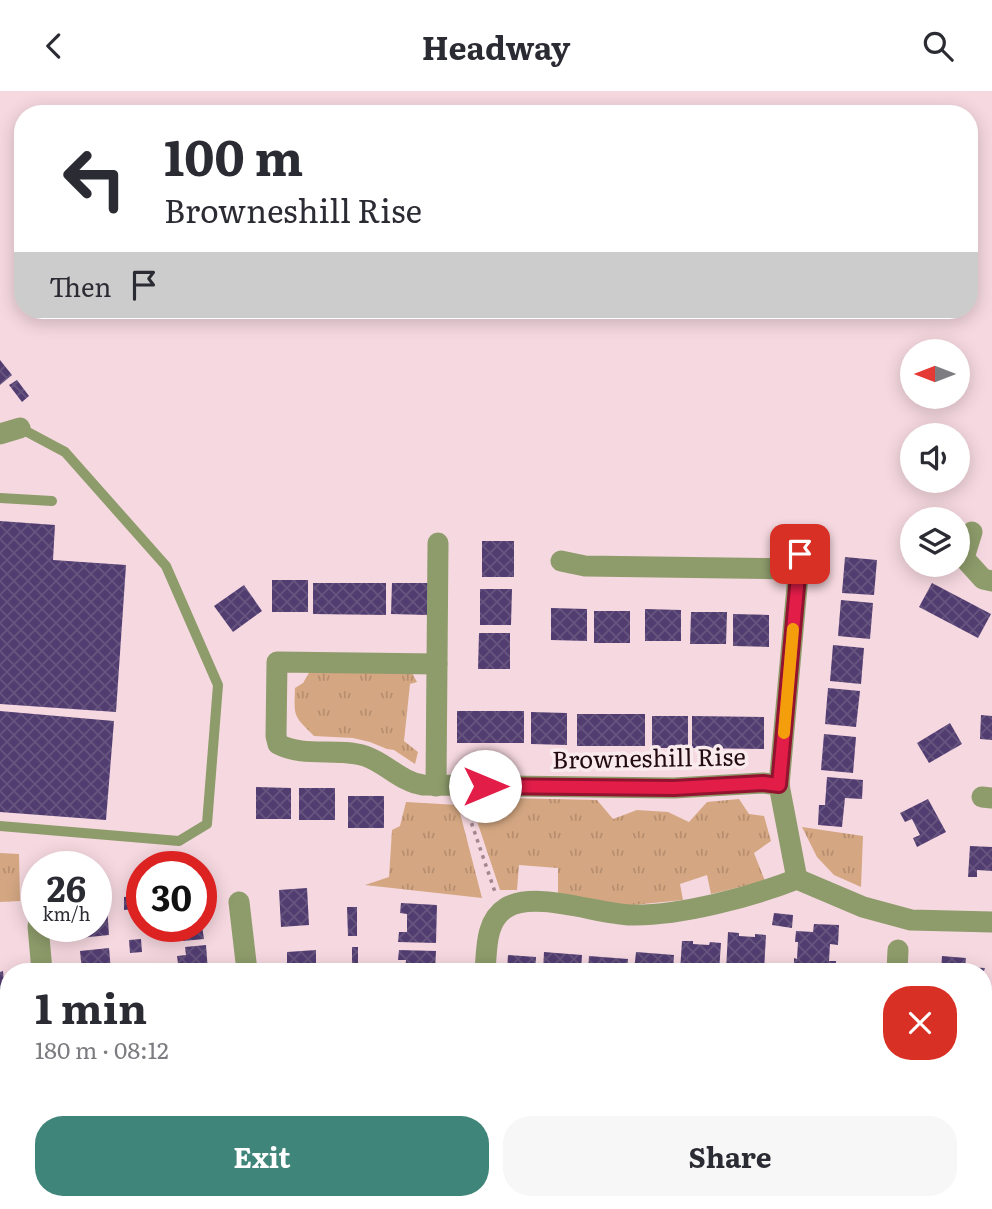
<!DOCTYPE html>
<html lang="en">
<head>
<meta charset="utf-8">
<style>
	body { margin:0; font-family:Literata,serif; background:#f7f7f7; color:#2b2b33; height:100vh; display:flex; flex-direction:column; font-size:26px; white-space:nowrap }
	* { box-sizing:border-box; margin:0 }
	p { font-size:23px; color:#7c7c81 }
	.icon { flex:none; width:38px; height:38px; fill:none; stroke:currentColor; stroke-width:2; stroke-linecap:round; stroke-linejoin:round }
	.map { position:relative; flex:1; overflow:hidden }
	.panel { position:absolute; left:0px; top:872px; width:992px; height:247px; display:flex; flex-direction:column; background:#fff; border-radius:28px 28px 0 0; box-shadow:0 4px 18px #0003 }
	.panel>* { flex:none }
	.banner { position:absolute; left:14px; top:14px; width:964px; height:214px; border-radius:28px; box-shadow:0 4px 18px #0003; background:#fff; color:#2b2b33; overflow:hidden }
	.needle { width:46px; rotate:270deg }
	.controls { position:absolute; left:900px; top:248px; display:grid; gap:14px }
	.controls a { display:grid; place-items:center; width:70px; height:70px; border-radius:50%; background:#fff; box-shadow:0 4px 18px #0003; font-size:35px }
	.speed { position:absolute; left:21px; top:760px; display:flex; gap:14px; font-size:35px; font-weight:700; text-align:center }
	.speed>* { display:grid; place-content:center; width:91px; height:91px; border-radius:50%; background:#fff; box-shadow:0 4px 18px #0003; line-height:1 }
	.speed small { font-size:18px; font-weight:400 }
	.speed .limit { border:10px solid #d22; background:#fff; color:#111 }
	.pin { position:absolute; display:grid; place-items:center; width:60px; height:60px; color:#fff; margin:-30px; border-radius:14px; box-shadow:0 4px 10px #0006 }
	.me { position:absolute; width:77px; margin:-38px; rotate:90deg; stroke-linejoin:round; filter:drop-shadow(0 0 5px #0008) }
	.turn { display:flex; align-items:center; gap:24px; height:147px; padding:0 35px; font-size:32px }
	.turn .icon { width:91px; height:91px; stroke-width:2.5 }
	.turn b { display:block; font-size:49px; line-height:60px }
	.then { display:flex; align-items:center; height:66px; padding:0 35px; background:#0003; gap:14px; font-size:26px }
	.round { display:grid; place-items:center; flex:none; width:74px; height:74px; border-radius:28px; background:#f7f7f7 }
	.overview { display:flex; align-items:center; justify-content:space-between; height:119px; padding:0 35px }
	h1 { font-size:42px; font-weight:700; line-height:52px }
	.primary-button { display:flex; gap:14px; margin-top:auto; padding:14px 35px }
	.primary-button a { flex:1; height:80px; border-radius:28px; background:#408579; color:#fff; font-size:28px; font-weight:700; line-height:80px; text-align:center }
	.primary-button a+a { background:#f7f7f7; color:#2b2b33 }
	header { display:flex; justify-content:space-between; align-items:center; height:91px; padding:0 35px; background:#fff; font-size:32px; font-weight:700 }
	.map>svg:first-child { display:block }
	.grass { fill:url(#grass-tufts) }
	.building { fill:url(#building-cross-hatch) }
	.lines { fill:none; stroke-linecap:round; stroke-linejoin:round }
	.path { stroke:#a2878f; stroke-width:3.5; stroke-dasharray:3.5 5; stroke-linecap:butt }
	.lane { stroke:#8e9c6b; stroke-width:10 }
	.street { stroke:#8e9c6b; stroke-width:21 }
	.route-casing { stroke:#92132f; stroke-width:18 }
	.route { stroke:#e11d48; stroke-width:12 }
	.slow { stroke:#f59e0b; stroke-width:12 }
	.labels { text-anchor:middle; stroke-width:7; stroke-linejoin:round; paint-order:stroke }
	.street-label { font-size:24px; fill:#220a12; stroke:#f9eaee }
</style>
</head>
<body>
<header><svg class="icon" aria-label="back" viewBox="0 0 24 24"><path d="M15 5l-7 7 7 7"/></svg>Headway<svg class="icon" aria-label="search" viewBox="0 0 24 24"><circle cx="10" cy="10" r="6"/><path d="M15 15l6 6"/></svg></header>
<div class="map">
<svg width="992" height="1118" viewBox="0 0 992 1118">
	<defs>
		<pattern id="grass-tufts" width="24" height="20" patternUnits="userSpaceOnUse" patternTransform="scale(1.75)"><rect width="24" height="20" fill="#d4a782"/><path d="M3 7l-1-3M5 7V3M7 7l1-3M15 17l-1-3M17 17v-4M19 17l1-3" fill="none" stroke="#b68e6f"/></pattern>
		<pattern id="building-cross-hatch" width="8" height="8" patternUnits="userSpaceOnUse" patternTransform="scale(1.75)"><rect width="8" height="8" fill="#523d71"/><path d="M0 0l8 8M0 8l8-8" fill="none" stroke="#67557f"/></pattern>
	</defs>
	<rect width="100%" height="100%" fill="#f6d8e0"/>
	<g class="grass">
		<path d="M313,575L411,580L417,591L410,593L404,650L418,661L415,673L394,659L387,658L370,651L353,647L314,645C293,624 294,626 295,597L303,592Z"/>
		<polygon points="469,706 597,709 613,728 637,719 668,721 689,731 707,711 739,708 749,723 764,725 771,750 754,762 765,790 711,803 707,784 680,793 683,809 623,815 558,803 558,777 519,774 517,799 500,799"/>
		<polygon points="406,711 458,714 482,807 365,794 389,786 392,739 400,735"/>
		<polygon points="802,736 863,745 861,796 834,784 817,766"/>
		<polygon points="0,762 19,763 20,810 0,811"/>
	</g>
	<g class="building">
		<polygon points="0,269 12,284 0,294"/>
		<polygon points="17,289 29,305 22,311 9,294"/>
		<polygon points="0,430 55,434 53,469 126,474 116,621 0,613"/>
		<rect x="482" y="450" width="32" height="36"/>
		<polygon points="845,466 877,469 874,504 842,502"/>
		<rect x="272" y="489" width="36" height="32"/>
		<polygon points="313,492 386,492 386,524 313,523"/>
		<polygon points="392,492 428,492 427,524 391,523"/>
		<polygon points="932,492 991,523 978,547 919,516"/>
		<polygon points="244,494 262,520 233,541 214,515"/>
		<polygon points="480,498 512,498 511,534 480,534"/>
		<polygon points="841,509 873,512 870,548 838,545"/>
		<polygon points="551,517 587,518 587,550 551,549"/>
		<polygon points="645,518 681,519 681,550 645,550"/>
		<rect x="594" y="520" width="36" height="32"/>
		<polygon points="691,521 727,521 726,553 690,553"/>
		<polygon points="733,523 769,524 769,556 733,555"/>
		<polygon points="479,542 510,542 510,578 478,578"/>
		<polygon points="833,554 864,557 861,593 830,590"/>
		<polygon points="828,597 860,600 856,636 825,633"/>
		<polygon points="0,620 114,630 106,729 0,721"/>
		<rect x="457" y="620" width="67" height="32"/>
		<polygon points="531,621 567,622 567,654 531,653"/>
		<rect x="577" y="623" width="68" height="32"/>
		<polygon points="981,624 992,625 992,649 980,648"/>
		<rect x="652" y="625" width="36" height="32"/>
		<polygon points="692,625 764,626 764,658 692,657"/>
		<polygon points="950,632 962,653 929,672 917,652"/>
		<polygon points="824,643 856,646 853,682 821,679"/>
		<polygon points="827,686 863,689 862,708 845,707 842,736 818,734 819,714 825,714"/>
		<polygon points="256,696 291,697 291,728 256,728"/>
		<rect x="299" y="697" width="36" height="32"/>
		<rect x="348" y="705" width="36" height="32"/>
		<polygon points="928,708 946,741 917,756 913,747 920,744 912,728 905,731 900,722"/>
		<polygon points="970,755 992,756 992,780 977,779 977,786 968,786"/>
		<polygon points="158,768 182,770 181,775 158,775"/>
		<polygon points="307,797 309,834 281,836 279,799"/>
		<polygon points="106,801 109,844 80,847 79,835 96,835 96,802"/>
		<polygon points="135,805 136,818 124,819 124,806"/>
		<polygon points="401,812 437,814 436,852 398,851 399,841 407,841 407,823 400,822"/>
		<polygon points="347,816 357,816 357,845 348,845"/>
		<polygon points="774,822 793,824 792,837 772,834"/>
		<polygon points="814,833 839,834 838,854 830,853 829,870 836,870 836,880 794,879 794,867 797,868 798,851 795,851 796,840 813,841"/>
		<polygon points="174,835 202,835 204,848 183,850 182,840 174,841"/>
		<polygon points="728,841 739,842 739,845 755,846 755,843 766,844 764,880 754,880 754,878 737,877 737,880 726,880"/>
		<polygon points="141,848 142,861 130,862 129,849"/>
		<polygon points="682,850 693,850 693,853 709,854 710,851 721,852 719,880 680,880"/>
		<polygon points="206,854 208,880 179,880 177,865 186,864 185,856"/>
		<rect x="352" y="856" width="6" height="19"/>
		<polygon points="109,857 111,880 82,880 80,860"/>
		<polygon points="316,859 316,878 327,877 327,880 287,880 287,861"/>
		<polygon points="399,859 436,860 435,880 405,880 406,869 398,869"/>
		<polygon points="544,861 582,864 581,880 543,880"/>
		<polygon points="636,861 674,864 673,880 634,880"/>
		<polygon points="508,864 536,866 535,880 507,880"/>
		<polygon points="589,865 628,868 627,880 588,880"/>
		<polygon points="942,865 966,867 965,876 985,877 984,880 941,880"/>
		<polygon points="3,880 7,930 0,931 0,881"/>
		<polygon points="0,941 8,942 2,988 0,988"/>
		<rect x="302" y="1110" width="29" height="8"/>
		<polygon points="435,1110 477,1110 473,1118 458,1118 445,1112 442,1118 433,1114"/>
		<polygon points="492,1110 530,1110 529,1118 491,1118"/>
		<rect x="533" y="1110" width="38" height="8"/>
		<polygon points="578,1110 616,1110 617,1118 578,1118"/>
		<polygon points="622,1110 661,1110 661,1118 650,1118 650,1112 633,1113 633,1118 622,1118"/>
		<rect x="665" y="1110" width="11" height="8"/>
		<rect x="693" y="1110" width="11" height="8"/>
		<polygon points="709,1110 730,1110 730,1118 720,1118 720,1112 709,1113"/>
		<polygon points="795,1110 815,1110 814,1118 794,1118"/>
	</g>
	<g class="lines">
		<polyline class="path" points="466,716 495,801"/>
		<g class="lane">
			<polyline points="0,407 52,410"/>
			<polyline points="0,735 179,750 207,733 218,594 166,475 65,361 20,337"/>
		</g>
		<g class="street">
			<polyline points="0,343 20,337"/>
			<polyline points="972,441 964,467 983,488 992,490"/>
			<path d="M438,452L437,573L277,571L276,645L278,653C304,667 337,656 365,665C386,672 401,691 423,694L674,697L763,692L779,694"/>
			<polyline points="561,470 585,475 799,478"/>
			<polyline points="436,695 437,573"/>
			<polyline points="982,706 992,707"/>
			<polyline points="797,788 779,694 800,463"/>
			<polyline points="36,798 37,814"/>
			<polyline points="239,811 247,880"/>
			<polyline points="38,835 42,880"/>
			<path d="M485,880C487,859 485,830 506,817C535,799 597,823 631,824C680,825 751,806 797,788L863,816L911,829L992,831"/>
			<polyline points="897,880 898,859"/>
			<polyline points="0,1101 9,1104"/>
			<polyline points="31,1110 76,1118"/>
			<polyline points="882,1110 885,1118"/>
			<polyline points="247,1118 248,1110"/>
		</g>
	</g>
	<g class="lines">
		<g class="route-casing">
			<polyline id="route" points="485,695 674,697 763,692 779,694 800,463"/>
		</g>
		<use href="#route" class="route"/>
		<polyline class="slow" points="784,642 793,538"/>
	</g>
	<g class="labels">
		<g class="street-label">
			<text transform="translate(649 668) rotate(-1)" y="8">Browneshill Rise</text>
		</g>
	</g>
</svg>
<div class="controls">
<a><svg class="needle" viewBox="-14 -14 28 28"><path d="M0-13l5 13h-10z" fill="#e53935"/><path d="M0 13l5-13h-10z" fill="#7c7c81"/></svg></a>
<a><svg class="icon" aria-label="sound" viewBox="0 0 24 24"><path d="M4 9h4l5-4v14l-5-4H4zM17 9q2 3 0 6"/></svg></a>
<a><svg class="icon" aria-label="layers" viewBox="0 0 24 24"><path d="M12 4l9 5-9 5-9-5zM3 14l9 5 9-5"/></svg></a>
</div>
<div class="speed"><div>26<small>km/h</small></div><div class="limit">30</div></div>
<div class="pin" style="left:800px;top:463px;background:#d93025"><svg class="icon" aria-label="arrive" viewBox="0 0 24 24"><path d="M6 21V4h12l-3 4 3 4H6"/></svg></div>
<svg class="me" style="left:485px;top:695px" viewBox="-20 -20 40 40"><circle r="19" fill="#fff"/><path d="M0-13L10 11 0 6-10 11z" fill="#e11d48"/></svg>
<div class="banner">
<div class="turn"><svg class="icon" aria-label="left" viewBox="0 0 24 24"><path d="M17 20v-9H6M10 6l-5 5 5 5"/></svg><div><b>100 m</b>Browneshill Rise</div></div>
<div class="then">Then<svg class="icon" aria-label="arrive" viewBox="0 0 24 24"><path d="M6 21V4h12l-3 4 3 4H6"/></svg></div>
</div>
<section class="panel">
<div class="overview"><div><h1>1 min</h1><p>180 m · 08:12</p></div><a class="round" style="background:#d93025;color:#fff"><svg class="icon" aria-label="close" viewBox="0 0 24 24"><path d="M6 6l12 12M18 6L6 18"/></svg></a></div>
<div class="primary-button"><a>Exit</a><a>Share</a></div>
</section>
</div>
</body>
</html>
